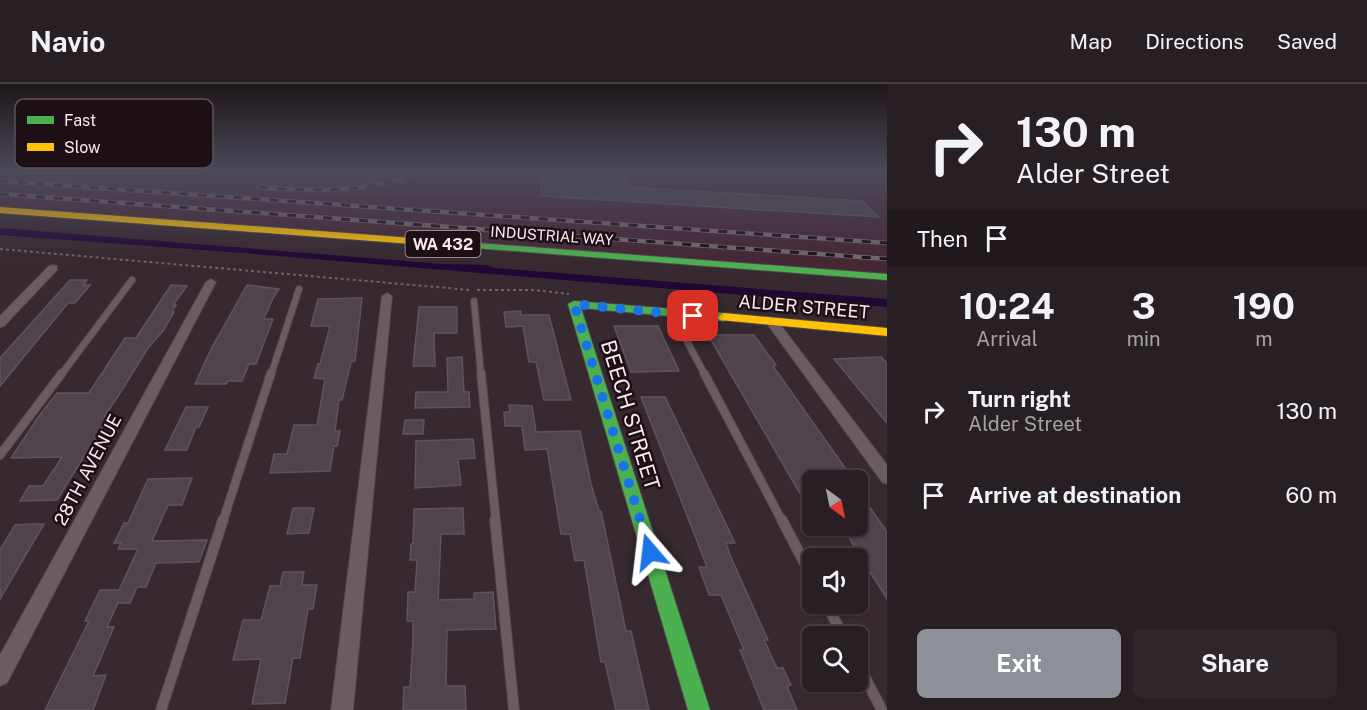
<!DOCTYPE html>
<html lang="en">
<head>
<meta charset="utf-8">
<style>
	body { margin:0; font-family:"Public Sans",sans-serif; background:#30272c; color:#f1f3f6; height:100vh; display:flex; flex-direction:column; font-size:22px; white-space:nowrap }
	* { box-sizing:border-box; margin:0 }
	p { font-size:20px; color:#a5a2a6 }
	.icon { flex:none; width:33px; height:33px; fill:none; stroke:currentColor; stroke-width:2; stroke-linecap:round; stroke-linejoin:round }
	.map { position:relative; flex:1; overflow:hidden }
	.panel { display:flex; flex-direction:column; background:#281f24; width:480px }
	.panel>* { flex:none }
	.top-card { background:#281f24; color:#f1f3f6; overflow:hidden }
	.needle { width:39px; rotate:147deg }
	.controls { position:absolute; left:802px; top:386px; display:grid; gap:12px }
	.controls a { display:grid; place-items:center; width:66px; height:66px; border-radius:9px; background:#281f24; box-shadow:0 2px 4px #0004,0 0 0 2px #443d41; font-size:30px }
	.pin { position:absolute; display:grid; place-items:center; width:51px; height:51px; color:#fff; margin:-26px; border-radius:12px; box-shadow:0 3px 9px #0006 }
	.me { position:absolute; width:66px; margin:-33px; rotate:343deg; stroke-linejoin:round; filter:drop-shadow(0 0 4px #0008) }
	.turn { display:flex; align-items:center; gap:21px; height:126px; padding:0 30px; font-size:27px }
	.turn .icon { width:78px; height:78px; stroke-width:2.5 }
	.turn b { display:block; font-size:42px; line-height:51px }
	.then { display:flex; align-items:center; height:57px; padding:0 30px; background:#0003; gap:12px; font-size:22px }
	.eta { display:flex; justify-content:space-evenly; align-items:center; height:102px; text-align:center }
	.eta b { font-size:36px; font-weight:700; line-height:42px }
	.button { display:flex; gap:12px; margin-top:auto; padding:12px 30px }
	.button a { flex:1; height:69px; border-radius:9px; background:#8c9099; color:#fff; font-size:24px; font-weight:700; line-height:69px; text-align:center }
	.button a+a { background:#30272c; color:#f1f3f6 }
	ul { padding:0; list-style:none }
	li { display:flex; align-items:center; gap:18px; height:84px; padding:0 30px }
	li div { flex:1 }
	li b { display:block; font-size:22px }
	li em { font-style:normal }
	header { display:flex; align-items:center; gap:36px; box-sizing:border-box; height:84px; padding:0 30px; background:#281f24; border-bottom:2px solid #443d41 }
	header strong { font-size:28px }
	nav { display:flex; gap:33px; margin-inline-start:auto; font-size:21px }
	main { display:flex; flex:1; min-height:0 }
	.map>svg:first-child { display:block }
	.built { fill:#452736 }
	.water { fill:#210735 }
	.building { fill:#4f444b; stroke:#5f545d; stroke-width:1.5 }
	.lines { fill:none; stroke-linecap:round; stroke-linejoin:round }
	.lane-far2-casing { stroke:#51454b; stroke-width:8 }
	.lane-far1-casing { stroke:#51454b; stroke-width:10 }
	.lane-casing { stroke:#51454b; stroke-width:12 }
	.street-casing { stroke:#51454b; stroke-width:2 }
	.fast-casing { stroke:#51454b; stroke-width:2 }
	.slow-casing { stroke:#51454b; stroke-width:2 }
	.path { stroke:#6e6467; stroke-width:2; stroke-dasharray:3 3; stroke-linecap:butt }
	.lane-far2 { stroke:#695d60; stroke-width:6 }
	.lane-far1 { stroke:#695d60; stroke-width:8 }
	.lane { stroke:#695d60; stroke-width:10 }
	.street { fill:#695d60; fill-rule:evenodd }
	.fast { fill:#4caf50; fill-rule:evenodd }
	.slow { fill:#ffc107; fill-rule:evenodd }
	.rail-casing { stroke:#72666b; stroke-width:4.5 }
	.rail { stroke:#1c1016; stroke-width:3; stroke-dasharray:9; stroke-linecap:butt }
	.route { stroke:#1a73e8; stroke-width:10; stroke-dasharray:0 18 }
	.labels { text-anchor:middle; stroke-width:5; stroke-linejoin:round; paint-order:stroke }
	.far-street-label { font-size:15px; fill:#fae8f0; stroke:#1c1016 }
	.shield { fill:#1c1016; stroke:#b7a7af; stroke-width:1.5 }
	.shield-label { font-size:16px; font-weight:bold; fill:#fae8f0 }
	.street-label { font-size:18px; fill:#fae8f0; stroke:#1c1016 }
	.near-street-label { font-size:21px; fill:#fae8f0; stroke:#1c1016 }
	.key { fill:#1c1016; stroke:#5f5157; stroke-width:1.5 }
	.key-label { font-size:16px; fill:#fae8f0 }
</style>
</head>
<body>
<header>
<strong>Navio</strong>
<nav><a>Map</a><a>Directions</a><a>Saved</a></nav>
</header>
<main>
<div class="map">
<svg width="887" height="626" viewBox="0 0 887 626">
	<rect width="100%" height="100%" fill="#362930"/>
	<polygon class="built" points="0,88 887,88 887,193 435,159 0,120"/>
	<polygon class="water" points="0,144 443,180 486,181 494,184 887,215 887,223 243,169 0,151"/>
	<g class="building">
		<polygon points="541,88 624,88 628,103 862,117 878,133 541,112"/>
		<polygon points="70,196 87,196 83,201 90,201 75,219 68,219 0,302 0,274"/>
		<polygon points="171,201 187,202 173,221 176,221 172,228 174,228 163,247 148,264 122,306 105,332 109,332 100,347 57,416 20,417 29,402 43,402 62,373 11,374 39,332 57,309 89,309 125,254 136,254"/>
		<polygon points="247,201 279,205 273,214 264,235 273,235 256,280 249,280 242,297 228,297 226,300 195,300 211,265"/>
		<polygon points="362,214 355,277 351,278 342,316 339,316 335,347 340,347 337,362 334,362 330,387 270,389 274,370 287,370 294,341 317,341 325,295 314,294 318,280 320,280 330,242 311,242 318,215"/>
		<polygon points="419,223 457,223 457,249 434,249 435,282 413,282"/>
		<polygon points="521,227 521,231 549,231 571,316 544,316 536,278 529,278 523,242 506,243 504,228"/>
		<polygon points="614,242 658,242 679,287 631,288"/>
		<polygon points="708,251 754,251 776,281 773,282 848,388 813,388 813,432"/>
		<polygon points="462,273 464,308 469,308 470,323 415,324 416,308 448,308 447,274"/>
		<polygon points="881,273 887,279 887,339 834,275"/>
		<polygon points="641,313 665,313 735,459 726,459 730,471 768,556 764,556 777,584 783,584 791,601 787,602 797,626 764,626 740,566 744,566 721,511 709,511 699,483 707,483"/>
		<polygon points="509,321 532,322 536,348 580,347 591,400 599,427 601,427 626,547 631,547 649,626 616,626 605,578 601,578 584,476 575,477 570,450 561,450 547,365 525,366 522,342 505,342 504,328 510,328"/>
		<polygon points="186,323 208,323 199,343 196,343 187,366 165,366"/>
		<polygon points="405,336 424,336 423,350 403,350"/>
		<polygon points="473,355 475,374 458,375 461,401 415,404 416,357"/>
		<polygon points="192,394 182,421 168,421 152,457 207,456 199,478 156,479 146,503 137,503 130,519 118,519 107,543 114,543 93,592 106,591 93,626 45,626 89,537 85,537 100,506 119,506 138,465 118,465 121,459 114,459 124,439 128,439 148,395"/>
		<polygon points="858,406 887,448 887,515 841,441 858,441"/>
		<polygon points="293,424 314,424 309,449 287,450"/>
		<polygon points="463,424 464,450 441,450 438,516 474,515 474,509 493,508 496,545 447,546 446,602 465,602 466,626 403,626 404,603 410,603 413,555 413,537 407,537 408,508 415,508 417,476 410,476 411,460 413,460 414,425"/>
		<polygon points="31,440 44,440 0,515 0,466 15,441"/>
		<polygon points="283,488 304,488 302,501 317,501 313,525 308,525 300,574 293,574 285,619 252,620 261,575 233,576 243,536 261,536 270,502 280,502"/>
	</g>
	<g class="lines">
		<g class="lane-far2-casing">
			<g id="lane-far2">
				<polyline points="474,217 481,291"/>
				<polyline points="673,231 705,291"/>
				<polyline points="61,291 132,196"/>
				<polyline points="271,291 299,205"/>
			</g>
		</g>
		<g class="lane-far1-casing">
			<g id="lane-far1">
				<polyline points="481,289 496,437"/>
				<polyline points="704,289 782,437"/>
				<polyline points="0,371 62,289"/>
				<polyline points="223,437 271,289"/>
			</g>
		</g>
		<g class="lane-casing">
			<g id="lane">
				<polyline points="495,436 514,626"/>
				<polyline points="782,436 813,495"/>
				<polyline points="826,519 843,552"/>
				<polyline points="858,580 882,626"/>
				<polyline points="161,626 223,436"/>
			</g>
		</g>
		<g class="street-casing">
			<g id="street">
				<polygon points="53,181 57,182 57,186 4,242 0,243 0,232 49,182"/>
				<polygon points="211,195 216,198 7,599 0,602 0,571 206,198"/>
				<polygon points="387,209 392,212 353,626 331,626 382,212"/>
				<polygon points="772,234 776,235 887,381 887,400 882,398 768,241 766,238"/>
			</g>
		</g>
		<g class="fast-casing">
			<g id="fast">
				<polygon points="452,157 887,190 887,196 449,162 447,160"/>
				<polygon points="574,217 724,229 730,233 724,237 581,224 710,626 688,626 568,220"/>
			</g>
		</g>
		<g class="slow-casing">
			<g id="slow">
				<polygon points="0,123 452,157 457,160 452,163 0,129"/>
				<polygon points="724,229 887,244 887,252 720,236 718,233"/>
			</g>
		</g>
		<g class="path">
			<polyline points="0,165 470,206"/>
			<polyline points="477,206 534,206 569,210"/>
		</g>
		<use href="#lane-far2" class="lane-far2"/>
		<use href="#lane-far1" class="lane-far1"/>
		<use href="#lane" class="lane"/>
		<use href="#street" class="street"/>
		<use href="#fast" class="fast"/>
		<use href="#slow" class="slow"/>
		<g class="rail-casing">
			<g id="rail">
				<polyline points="0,97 887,159"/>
				<path d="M259,103C316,108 369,108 423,88"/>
				<polyline points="0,110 887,175"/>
			</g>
		</g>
		<use href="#rail" class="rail"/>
	</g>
	<linearGradient id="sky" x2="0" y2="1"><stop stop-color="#1e171a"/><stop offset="0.5" stop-color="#4c4959"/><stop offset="1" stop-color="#4c4959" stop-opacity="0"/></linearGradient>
	<rect width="887" height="176" fill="url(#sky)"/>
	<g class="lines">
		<polyline class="route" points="650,468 574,220 693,232"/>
	</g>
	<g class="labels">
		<g class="far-street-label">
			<text transform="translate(552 152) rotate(4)" y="5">INDUSTRIAL WAY</text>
		</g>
		<rect class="shield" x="405.5" y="147" width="75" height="26" rx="4.5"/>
		<g class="shield-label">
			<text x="443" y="166">WA 432</text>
		</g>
		<g class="street-label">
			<text transform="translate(804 223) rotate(5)" y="6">ALDER STREET</text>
			<text transform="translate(88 386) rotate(-62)" y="6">28TH AVENUE</text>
		</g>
		<g class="near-street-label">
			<text transform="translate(630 331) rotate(73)" y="7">BEECH STREET</text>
		</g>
	</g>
	<rect x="15" y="15" width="198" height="69" rx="9" class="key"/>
	<rect x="27" y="32" width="27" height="8" fill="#4caf50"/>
	<rect x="27" y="59" width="27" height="8" fill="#ffc107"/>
	<g class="key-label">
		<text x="64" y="42">Fast</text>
		<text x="64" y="69">Slow</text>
	</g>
</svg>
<div class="controls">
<a><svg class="needle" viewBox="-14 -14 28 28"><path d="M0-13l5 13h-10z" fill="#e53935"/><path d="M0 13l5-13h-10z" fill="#a5a2a6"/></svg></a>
<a><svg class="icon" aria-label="sound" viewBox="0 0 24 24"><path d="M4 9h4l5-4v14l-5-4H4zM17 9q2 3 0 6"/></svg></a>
<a><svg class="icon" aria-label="search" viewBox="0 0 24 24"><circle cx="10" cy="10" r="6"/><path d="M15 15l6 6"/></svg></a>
</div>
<div class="pin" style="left:693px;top:232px;background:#d93025"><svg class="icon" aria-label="arrive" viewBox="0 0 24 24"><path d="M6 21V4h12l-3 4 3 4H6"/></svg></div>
<svg class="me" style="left:650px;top:468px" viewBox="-20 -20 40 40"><path d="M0-17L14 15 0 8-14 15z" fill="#1a73e8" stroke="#fff" stroke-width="4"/></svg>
</div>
<section class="panel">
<div class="top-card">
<div class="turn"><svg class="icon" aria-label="right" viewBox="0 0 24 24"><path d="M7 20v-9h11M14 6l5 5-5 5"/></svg><div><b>130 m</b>Alder Street</div></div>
<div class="then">Then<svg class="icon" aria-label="arrive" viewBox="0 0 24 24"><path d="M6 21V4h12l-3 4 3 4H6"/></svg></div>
</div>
<div class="eta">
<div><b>10:24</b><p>Arrival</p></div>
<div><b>3</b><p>min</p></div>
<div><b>190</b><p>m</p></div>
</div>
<ul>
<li><svg class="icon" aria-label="right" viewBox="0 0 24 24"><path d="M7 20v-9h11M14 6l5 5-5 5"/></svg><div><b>Turn right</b><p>Alder Street</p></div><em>130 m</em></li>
<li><svg class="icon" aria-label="arrive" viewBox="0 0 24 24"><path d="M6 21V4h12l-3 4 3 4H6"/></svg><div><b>Arrive at destination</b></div><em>60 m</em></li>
</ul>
<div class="button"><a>Exit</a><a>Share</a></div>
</section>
</main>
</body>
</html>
